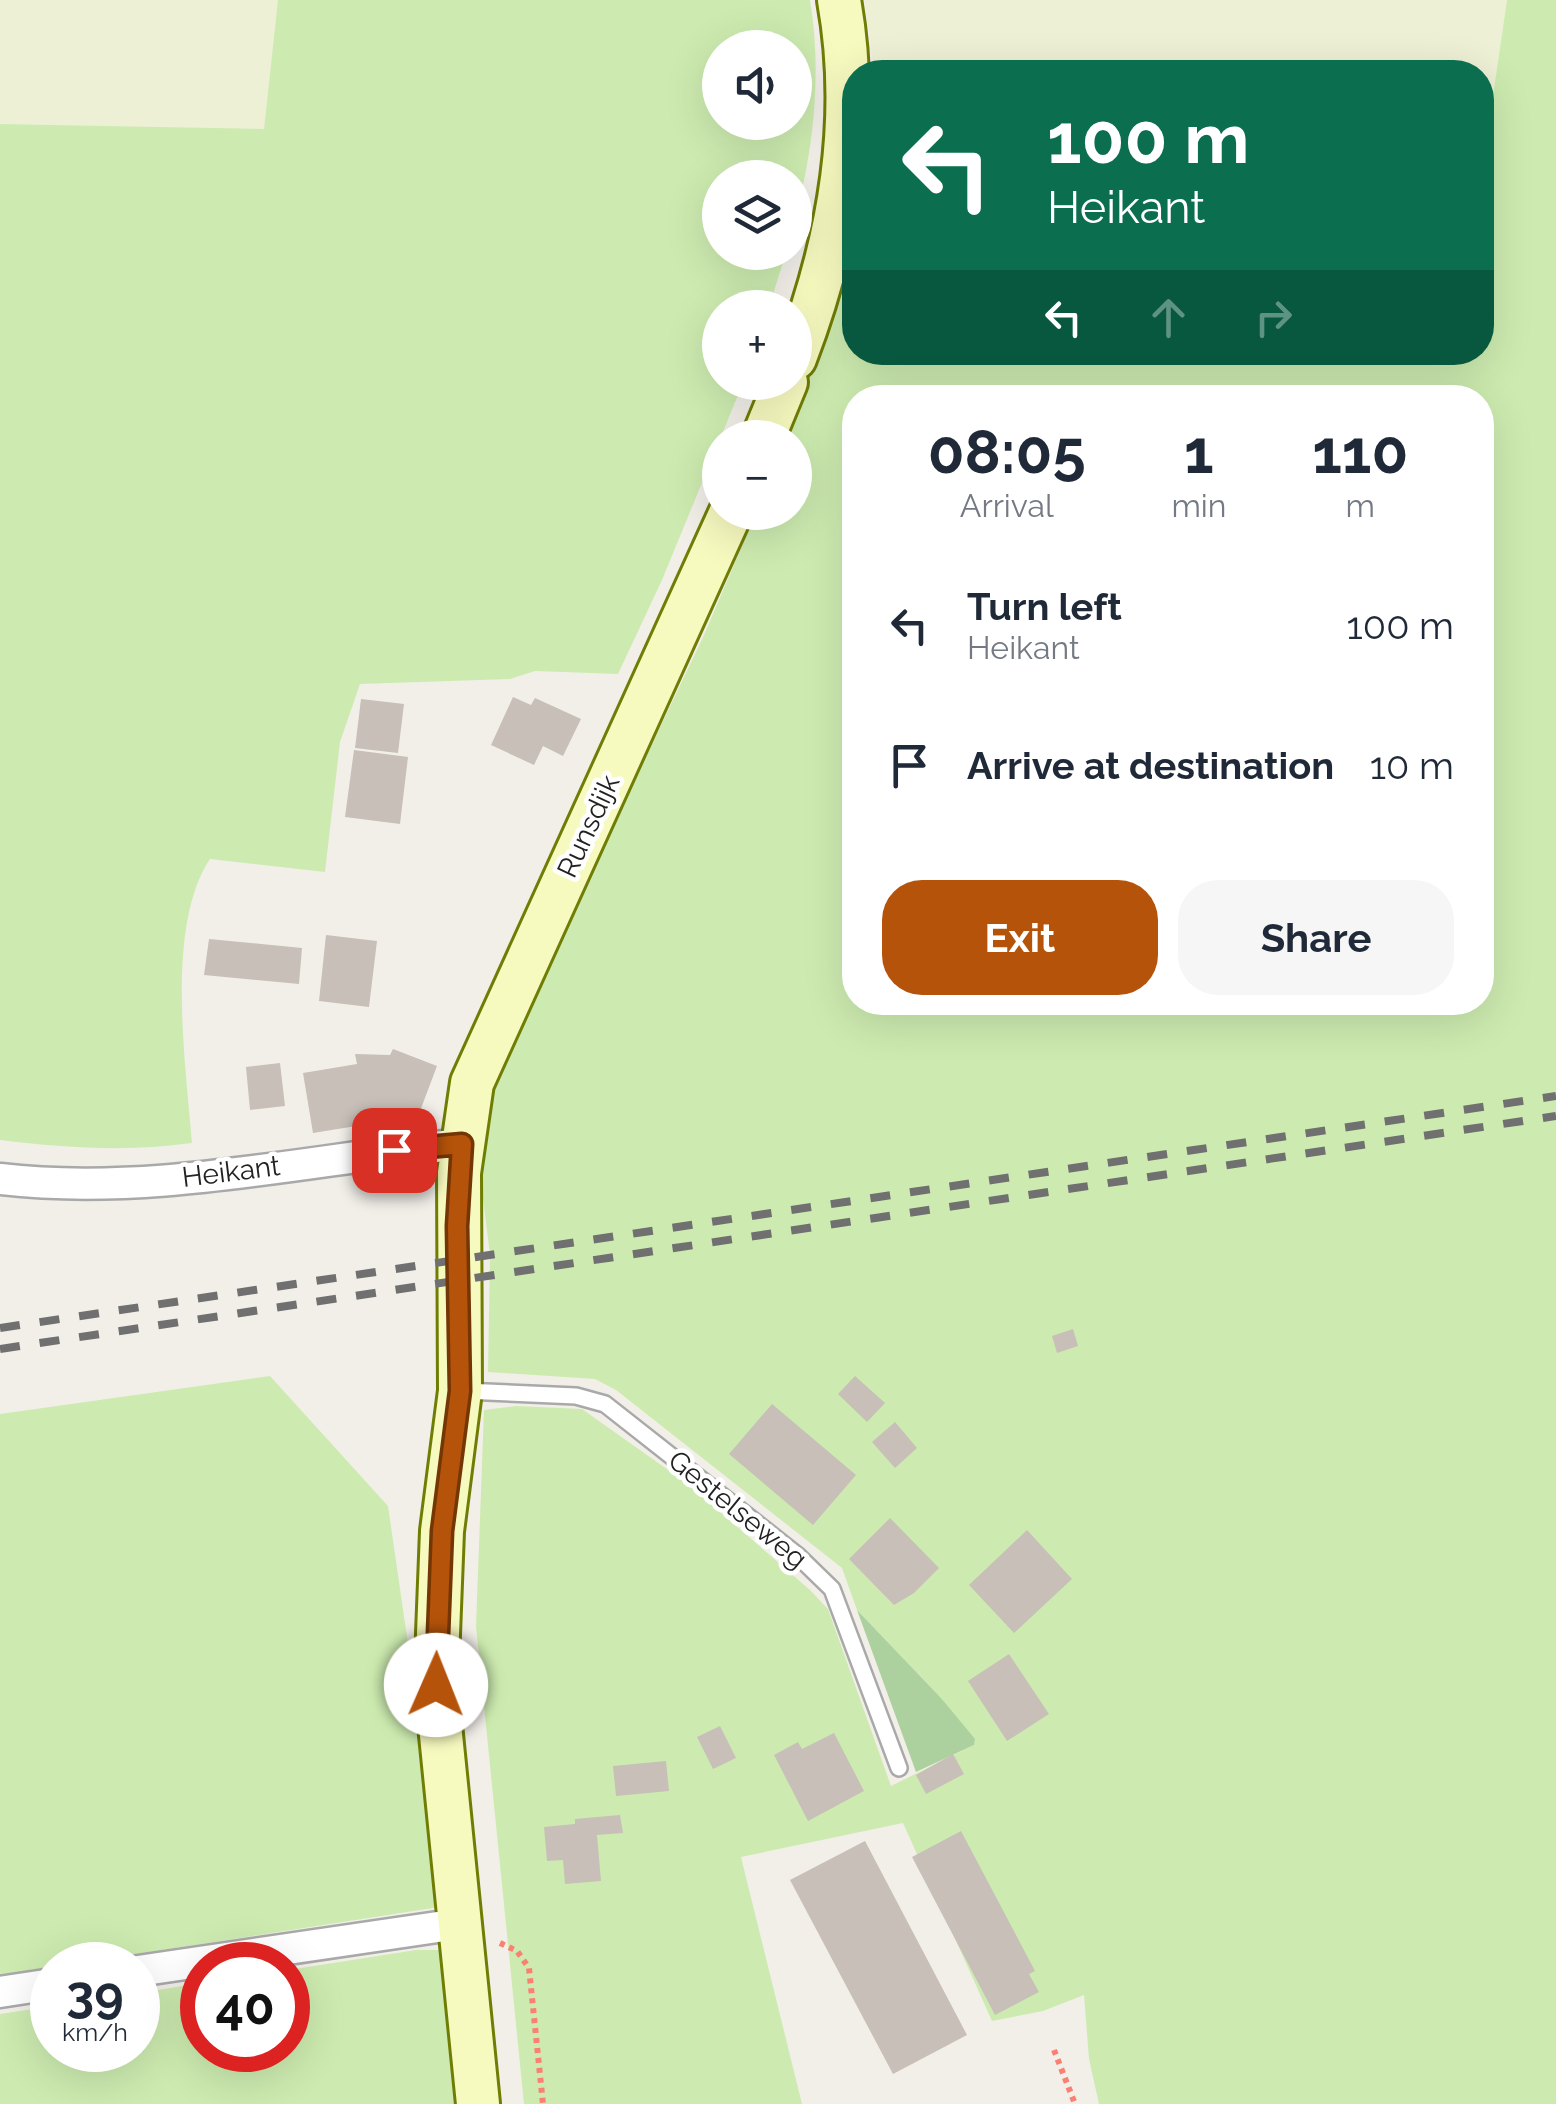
<!DOCTYPE html>
<html lang="en">
<head>
<meta charset="utf-8">
<style>
	body { margin:0; font-family:Raleway,sans-serif; background:#f6f6f7; color:#1f2937; height:100vh; display:flex; flex-direction:column; font-size:38px; white-space:nowrap }
	* { box-sizing:border-box; margin:0 }
	p { font-size:32px; color:#747a83 }
	.icon { flex:none; width:55px; height:55px; fill:none; stroke:currentColor; stroke-width:2; stroke-linecap:round; stroke-linejoin:round }
	.map { position:relative; flex:1; overflow:hidden }
	.panel { position:absolute; left:842px; top:385px; width:652px; height:630px; display:flex; flex-direction:column; background:#fff; border-radius:40px; box-shadow:0 10px 40px #0002 }
	.panel>* { flex:none }
	.hud { position:absolute; left:842px; top:60px; width:652px; height:305px; border-radius:40px; box-shadow:0 10px 40px #0002; background:#0b6e4f; color:#fff; overflow:hidden }
	.buttons { position:absolute; left:702px; top:30px; display:grid; gap:20px }
	.buttons a { display:grid; place-items:center; width:110px; height:110px; border-radius:50%; background:#fff; box-shadow:0 10px 40px #0002; font-size:50px }
	.speed { position:absolute; left:30px; top:1942px; display:flex; gap:20px; font-size:50px; font-weight:700; text-align:center }
	.speed>* { display:grid; place-content:center; width:130px; height:130px; border-radius:50%; background:#fff; box-shadow:0 10px 40px #0002; line-height:1 }
	.speed small { font-size:25px; font-weight:400 }
	.speed .limit { border:15px solid #d22; background:#fff; color:#111 }
	.pin { position:absolute; display:grid; place-items:center; width:85px; height:85px; color:#fff; margin:-42px; border-radius:20px; box-shadow:0 5px 15px #0006 }
	.me { position:absolute; width:110px; margin:-55px; rotate:1deg; stroke-linejoin:round; filter:drop-shadow(0 0 8px #0008) }
	.turn { display:flex; align-items:center; gap:35px; height:210px; padding:0 40px; font-size:45px }
	.turn .icon { width:130px; height:130px; stroke-width:2.5 }
	.turn b { display:block; font-size:70px; line-height:85px }
	.lanes { display:flex; align-items:center; height:95px; padding:0 40px; background:#0003; justify-content:center; gap:50px; direction:ltr }
	.lanes .off { opacity:.35 }
	.eta { display:flex; justify-content:space-evenly; align-items:center; height:170px; text-align:center }
	.eta b { font-size:60px; font-weight:700; line-height:70px }
	.cta { display:flex; gap:20px; margin-top:auto; padding:20px 40px }
	.cta a { flex:1; height:115px; border-radius:40px; background:#b45309; color:#fff; font-size:40px; font-weight:700; line-height:115px; text-align:center }
	.cta a+a { background:#f6f6f7; color:#1f2937 }
	ul { padding:0; list-style:none }
	li { display:flex; align-items:center; gap:30px; height:140px; padding:0 40px }
	li div { flex:1 }
	li b { display:block; font-size:38px }
	li em { font-style:normal }
	.map>svg:first-child { display:block }
	.farmland { fill:#eef0d5 }
	.grass { fill:#cdebb0; fill-rule:evenodd }
	.forest { fill:#add19e }
	.building { fill:#c7bfb8 }
	.lines { fill:none; stroke-linecap:round; stroke-linejoin:round }
	.lane-casing { stroke:#a9a9a9; stroke-width:20 }
	.street-casing { stroke:#a9a9a9; stroke-width:35 }
	.secondary-casing { stroke:#707d05; stroke-width:48 }
	.path { stroke:#fa8072; stroke-width:6; stroke-dasharray:5 5; stroke-linecap:butt }
	.lane { stroke:#fff; stroke-width:15 }
	.street { stroke:#fff; stroke-width:30 }
	.secondary { stroke:#f7fabf; stroke-width:42 }
	.rail { stroke:#707070; stroke-width:8; stroke-dasharray:20 20; stroke-linecap:butt }
	.route-casing { stroke:#753606; stroke-width:25 }
	.route { stroke:#b45309; stroke-width:18 }
	.labels { text-anchor:middle; stroke-width:9; stroke-linejoin:round; paint-order:stroke }
	.street-label { font-size:28px; fill:#222; stroke:#fff }
</style>
</head>
<body>
<div class="map">
<svg width="1556" height="2104" viewBox="0 0 1556 2104">
	<rect width="100%" height="100%" fill="#f2efe9"/>
	<g class="farmland">
		<polygon points="0,0 278,0 264,129 0,124"/>
		<polygon points="865,0 1507,0 1483,164 1482,72 874,72"/>
	</g>
	<g class="grass">
		<path d="M278,0H810C822,71 814,149 795,218V178H720V252L786,253L769,307L720,308V382L743,383L662,580L618,674L535,671L510,679L360,684L340,742L325,872L210,859C165,926 186,1065 192,1143C127,1152 65,1148 0,1140V124L264,129ZM720,48H795V122H720Z"/>
		<path d="M1507,0H1556V2104H1099L1089,2059L1084,1995L1043,2011L992,2021L903,1823L741,1857L802,2104H524L476,1626L484,1410L516,1406L582,1409L688,1484L810,1590L828,1609L891,1786L974,1745L941,1698L857,1610L842,1568L616,1390L595,1379L488,1372L490,1255L478,1157L479,1107L704,635L756,513L795,512V438L788,437L848,265L855,227V352H1482L1483,164ZM855,398H1482V1002H855Z"/>
		<polygon points="270,1376 388,1506 446,1906 0,1975 0,1414"/>
		<polygon points="416,1950 457,1950 469,2104 0,2104 0,2014 52,2006 52,2050 138,2050 138,1993 202,1983 202,2050 288,2050 288,1970"/>
	</g>
	<polygon class="forest" points="857,1610 941,1698 975,1739 974,1745 916,1772"/>
	<g class="building">
		<polygon points="513,697 531,705 535,698 581,719 563,756 543,746 534,765 491,745"/>
		<polygon points="361,699 404,704 398,753 355,748"/>
		<polygon points="354,750 408,757 400,824 345,817"/>
		<polygon points="326,935 377,941 369,1007 319,1001"/>
		<polygon points="209,939 302,948 299,984 204,975"/>
		<polygon points="393,1049 437,1066 420,1111 412,1117 313,1133 303,1073 357,1064 355,1054 390,1055"/>
		<polygon points="280,1063 285,1106 250,1110 246,1067"/>
		<polygon points="1073,1329 1078,1346 1057,1353 1052,1336"/>
		<polygon points="855,1376 885,1403 867,1422 838,1394"/>
		<polygon points="772,1404 856,1475 813,1525 729,1454"/>
		<polygon points="895,1422 917,1448 895,1468 872,1442"/>
		<polygon points="890,1518 939,1568 914,1593 894,1605 849,1559"/>
		<polygon points="1027,1530 1072,1579 1014,1633 969,1585"/>
		<polygon points="1009,1654 1049,1714 1007,1741 968,1681"/>
		<polygon points="720,1726 736,1758 713,1769 697,1737"/>
		<polygon points="834,1733 864,1791 808,1821 774,1755 798,1742 802,1749"/>
		<polygon points="953,1754 964,1774 926,1794 916,1775"/>
		<polygon points="666,1761 669,1791 616,1796 613,1766"/>
		<polygon points="620,1815 623,1833 597,1835 601,1881 565,1884 563,1860 547,1861 544,1827 575,1824 575,1819"/>
		<polygon points="961,1831 1035,1971 1029,1974 1039,1992 995,2015 912,1857"/>
		<polygon points="865,1841 967,2035 893,2074 790,1880"/>
	</g>
	<g class="lines">
		<g class="lane-casing">
			<polyline id="lane" points="464,1391 576,1396 605,1404 797,1555 832,1589 899,1768"/>
		</g>
		<g class="street-casing">
			<g id="street">
				<path d="M0,1179C153,1197 310,1159 462,1144"/>
				<polyline points="138,1971 458,1924"/>
				<polyline points="0,1992 52,1984"/>
			</g>
		</g>
		<g class="secondary-casing">
			<g id="secondary">
				<path d="M795,358C839,243 861,123 839,0"/>
				<polyline points="763,438 786,382"/>
				<polyline points="478,2104 436,1685 442,1531 460,1391 459,1173 472,1083 731,512"/>
			</g>
		</g>
		<g class="path">
			<polyline points="500,1943 517,1951 529,1968 543,2104"/>
			<polyline points="1054,2050 1075,2104"/>
		</g>
		<use href="#lane" class="lane"/>
		<use href="#street" class="street"/>
		<use href="#secondary" class="secondary"/>
		<g class="rail">
			<polyline points="0,1328 1556,1096"/>
			<polyline points="0,1349 1556,1116"/>
		</g>
	</g>
	<g class="lines">
		<g class="route-casing">
			<polyline id="route" points="394,1150 462,1144 457,1226 460,1391 442,1531 436,1685"/>
		</g>
		<use href="#route" class="route"/>
	</g>
	<g class="labels">
		<g class="street-label">
			<text transform="translate(588 826) rotate(-65)" y="10">Runsdijk</text>
			<text transform="translate(231 1171) rotate(-7)" y="10">Heikant</text>
			<text transform="translate(738 1509) rotate(39)" y="10">Gestelseweg</text>
		</g>
	</g>
</svg>
<div class="buttons">
<a><svg class="icon" aria-label="sound" viewBox="0 0 24 24"><path d="M4 9h4l5-4v14l-5-4H4zM17 9q2 3 0 6"/></svg></a>
<a><svg class="icon" aria-label="layers" viewBox="0 0 24 24"><path d="M12 4l9 5-9 5-9-5zM3 14l9 5 9-5"/></svg></a>
<a>+</a>
<a>−</a>
</div>
<div class="speed"><div>39<small>km/h</small></div><div class="limit">40</div></div>
<div class="pin" style="left:394px;top:1150px;background:#d93025"><svg class="icon" aria-label="arrive" viewBox="0 0 24 24"><path d="M6 21V4h12l-3 4 3 4H6"/></svg></div>
<svg class="me" style="left:436px;top:1685px" viewBox="-20 -20 40 40"><circle r="19" fill="#fff"/><path d="M0-13L10 11 0 6-10 11z" fill="#b45309"/></svg>
<div class="hud">
<div class="turn"><svg class="icon" aria-label="left" viewBox="0 0 24 24"><path d="M17 20v-9H6M10 6l-5 5 5 5"/></svg><div><b>100 m</b>Heikant</div></div>
<div class="lanes"><svg class="icon" aria-label="left" viewBox="0 0 24 24"><path d="M17 20v-9H6M10 6l-5 5 5 5"/></svg><svg class="icon off" aria-label="ahead" viewBox="0 0 24 24"><path d="M12 20V5M6 11l6-6 6 6"/></svg><svg class="icon off" aria-label="right" viewBox="0 0 24 24"><path d="M7 20v-9h11M14 6l5 5-5 5"/></svg></div>
</div>
<section class="panel">
<div class="eta">
<div><b>08:05</b><p>Arrival</p></div>
<div><b>1</b><p>min</p></div>
<div><b>110</b><p>m</p></div>
</div>
<ul>
<li><svg class="icon" aria-label="left" viewBox="0 0 24 24"><path d="M17 20v-9H6M10 6l-5 5 5 5"/></svg><div><b>Turn left</b><p>Heikant</p></div><em>100 m</em></li>
<li><svg class="icon" aria-label="arrive" viewBox="0 0 24 24"><path d="M6 21V4h12l-3 4 3 4H6"/></svg><div><b>Arrive at destination</b></div><em>10 m</em></li>
</ul>
<div class="cta"><a>Exit</a><a>Share</a></div>
</section>
</div>
</body>
</html>
